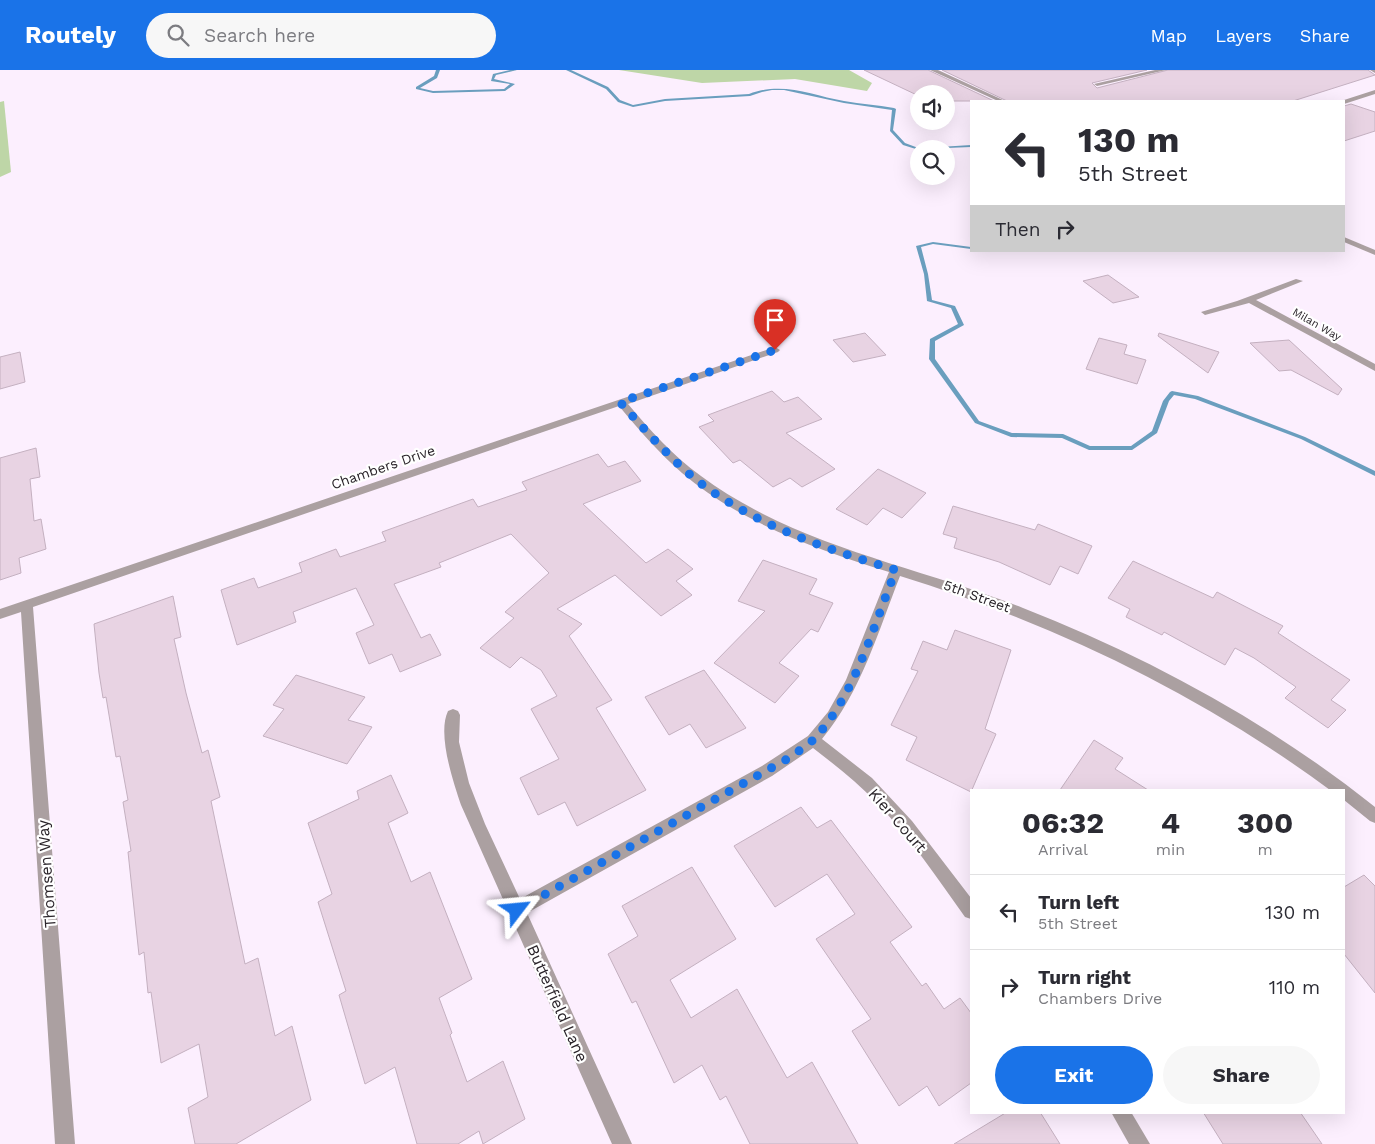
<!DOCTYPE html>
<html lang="en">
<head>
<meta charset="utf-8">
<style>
	body { margin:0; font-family:"Work Sans",sans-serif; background:#f7f7f7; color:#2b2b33; height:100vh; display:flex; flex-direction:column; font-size:19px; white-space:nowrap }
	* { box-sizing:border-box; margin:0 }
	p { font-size:16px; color:#7c7c81 }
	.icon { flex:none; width:28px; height:28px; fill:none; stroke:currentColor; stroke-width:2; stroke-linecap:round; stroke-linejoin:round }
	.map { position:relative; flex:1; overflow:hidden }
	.drawer { position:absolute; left:970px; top:719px; width:375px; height:325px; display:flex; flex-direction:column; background:#fff; border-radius:0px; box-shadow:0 5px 20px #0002 }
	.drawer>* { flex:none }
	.guide { position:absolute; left:970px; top:30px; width:375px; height:152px; border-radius:0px; box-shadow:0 5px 20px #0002; background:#fff; color:#2b2b33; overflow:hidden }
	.controls { position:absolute; left:910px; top:15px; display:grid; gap:10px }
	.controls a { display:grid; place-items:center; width:45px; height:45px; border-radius:50%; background:#fff; box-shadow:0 5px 20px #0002; font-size:25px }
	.pin { position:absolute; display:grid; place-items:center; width:42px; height:42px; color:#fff; margin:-51px -21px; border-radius:50% 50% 50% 0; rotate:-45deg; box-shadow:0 0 5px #0007 }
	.pin .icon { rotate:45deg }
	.me { position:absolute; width:55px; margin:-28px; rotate:61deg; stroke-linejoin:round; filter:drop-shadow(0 0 4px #0008) }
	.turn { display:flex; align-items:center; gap:18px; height:105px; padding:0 25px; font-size:22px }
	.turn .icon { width:65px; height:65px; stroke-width:2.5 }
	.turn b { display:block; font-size:35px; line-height:42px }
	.then { display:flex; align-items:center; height:48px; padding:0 25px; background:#0003; gap:10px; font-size:19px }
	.eta { display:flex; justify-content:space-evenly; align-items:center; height:85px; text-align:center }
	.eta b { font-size:30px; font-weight:700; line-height:35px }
	.primary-button { display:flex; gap:10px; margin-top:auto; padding:10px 25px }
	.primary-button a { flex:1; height:58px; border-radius:30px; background:#1a73e8; color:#fff; font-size:20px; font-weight:700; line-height:58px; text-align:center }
	.primary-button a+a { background:#f7f7f7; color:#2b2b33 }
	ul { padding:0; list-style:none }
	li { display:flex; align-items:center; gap:15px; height:75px; padding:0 25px; border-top:1px solid #e1e1e2 }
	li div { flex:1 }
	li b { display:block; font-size:19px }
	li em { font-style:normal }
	header { display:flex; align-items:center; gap:30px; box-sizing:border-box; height:70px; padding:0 25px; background:#1a73e8; color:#fff }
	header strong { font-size:24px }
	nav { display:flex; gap:28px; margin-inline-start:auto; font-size:18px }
	.search { width:350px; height:45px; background:#f7f7f7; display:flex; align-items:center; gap:12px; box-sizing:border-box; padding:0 18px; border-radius:28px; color:#7c7c81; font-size:19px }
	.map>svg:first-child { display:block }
	.green { fill:#bed6a7 }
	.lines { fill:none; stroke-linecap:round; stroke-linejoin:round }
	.stream { fill:#6a9ebe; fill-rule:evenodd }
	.building { fill:#e8d3e3; stroke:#c4b0c0 }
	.minor { fill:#aba0a1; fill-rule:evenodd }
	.route { stroke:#1a73e8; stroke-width:9; stroke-dasharray:0 16.2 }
	.labels { text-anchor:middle; stroke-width:4.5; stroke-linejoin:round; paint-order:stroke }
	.far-street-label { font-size:11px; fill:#2a242a; stroke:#fff }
	.street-label { font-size:14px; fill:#2a242a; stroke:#fff }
	.near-street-label { font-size:16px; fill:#2a242a; stroke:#fff }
</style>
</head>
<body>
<header>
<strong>Routely</strong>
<div class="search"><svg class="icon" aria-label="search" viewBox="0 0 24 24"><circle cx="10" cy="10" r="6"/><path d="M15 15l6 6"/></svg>Search here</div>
<nav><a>Map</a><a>Layers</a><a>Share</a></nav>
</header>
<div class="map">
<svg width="1375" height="1074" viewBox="0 0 1375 1074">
	<rect width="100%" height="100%" fill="#fceffe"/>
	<g class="green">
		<polygon points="619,0 849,0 872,13 867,21 795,9 702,13"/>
		<polygon points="4,31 11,102 0,107 0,32"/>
	</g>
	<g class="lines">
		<g class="stream">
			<polygon points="436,0 440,0 437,8 420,18 433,21 504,19 510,14 491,11 493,4 510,0 517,0 496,5 494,9 515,14 505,21 433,23 416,19 416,17 434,6"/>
			<path d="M566,0H571L608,17L620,30L633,35L665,29L749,24C783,11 811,25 844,31C861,34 877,35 894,38L896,39L893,60L905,73L921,79H919V80L903,75L890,61L892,40L844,33L784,20H772L762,22L750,26L665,31L633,37L618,32L606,19Z"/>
			<polygon points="971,75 971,77 922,79 924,78"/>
			<polygon points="933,172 971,177 971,179 933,174 921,177 928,204 932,230 955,236 964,255 935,271 935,289 979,351 1012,363 1063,364 1090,376 1131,376 1152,361 1163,331 1170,322 1172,321 1198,326 1305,367 1375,401 1375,406 1301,369 1195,329 1174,325 1169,331 1157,363 1132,380 1089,380 1062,368 1011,367 975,353 929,289 930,269 958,254 951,238 927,231 924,204 916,176"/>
		</g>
	</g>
	<g class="building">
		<polygon points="864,0 928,0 994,31 946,31 946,24 919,24 919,26"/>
		<polygon points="942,0 1147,0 1092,13 1097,18 1168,0 1368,0 1375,5 1293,31 1007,31"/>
		<polygon points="1351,34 1375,42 1375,61 1344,71 1344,36"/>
		<polygon points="1108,205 1139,227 1113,233 1083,211"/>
		<polygon points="865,263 886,285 853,292 833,270"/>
		<polygon points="1159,263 1219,282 1208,303 1158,266"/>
		<polygon points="1099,268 1127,275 1124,284 1146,290 1137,314 1086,299"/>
		<polygon points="1289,270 1342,319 1338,325 1291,300 1279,301 1250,273"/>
		<polygon points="20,282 25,312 0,319 0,287"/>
		<polygon points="772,321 784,332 798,327 822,349 786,363 835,399 802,417 790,408 773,417 740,390 733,393 699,357 714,351 708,345"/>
		<polygon points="36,378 40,407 30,409 34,451 41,449 46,479 19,488 21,503 0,510 0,388"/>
		<polygon points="598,384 608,397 625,391 641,411 583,434 646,493 668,479 693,499 676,511 692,525 661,546 615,505 557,539 582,554 569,566 612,630 596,638 646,720 577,756 565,732 538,745 520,708 559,689 531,639 557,626 541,600 521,587 510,598 480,578 514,548 505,542 549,503 511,464 439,493 441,497 394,514 421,568 430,564 441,585 400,602 392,584 369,594 356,563 374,555 356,518 293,542 296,552 237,575 221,520 254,508 258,518 302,502 299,493 336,479 340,487 386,471 382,462 473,429 478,437 527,420 522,412"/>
		<polygon points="878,399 926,423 902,448 883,438 867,455 836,439"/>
		<polygon points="953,436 1035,460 1038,454 1092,476 1078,504 1060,496 1050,515 999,492 954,478 957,468 943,464"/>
		<polygon points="763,490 817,509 809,524 833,533 818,562 811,559 779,593 799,606 775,633 714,593 765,541 738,531"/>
		<polygon points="1133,491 1213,528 1217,522 1283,556 1278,563 1350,610 1331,630 1346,640 1328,658 1285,628 1296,617 1254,588 1235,578 1225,595 1164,562 1162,565 1126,547 1130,539 1108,528"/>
		<polygon points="173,526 181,567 174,569 186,623 202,683 208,680 220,727 211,731 245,894 258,888 275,966 292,956 311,1030 236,1074 195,1074 188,1038 208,1027 199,974 161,993 151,922 148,923 144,882 139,885 128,782 131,781 123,732 128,730 120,686 116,687 106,627 103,628 99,603 94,554"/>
		<polygon points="955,560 1011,580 985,659 996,664 971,722 906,690 917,667 891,655 918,601 911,599 923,571 947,580"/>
		<polygon points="704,600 746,658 706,678 690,654 669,665 645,627"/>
		<polygon points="296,605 365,627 348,650 372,657 347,694 263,666 284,639 273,635"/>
		<polygon points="1094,670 1123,688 1115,699 1148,720 1060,720"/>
		<polygon points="391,705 408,743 388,753 411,812 430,802 472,909 439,928 452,963 450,965 467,1012 503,991 525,1049 483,1074 479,1061 458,1074 417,1074 395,997 365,1014 339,925 346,921 318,832 332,824 308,753 359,729 357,721"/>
		<polygon points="801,737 817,758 831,750 912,857 890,872 922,916 926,913 944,939 960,928 971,943 971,1013 939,1036 927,1016 899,1036 852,961 871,949 816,869 855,844 827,804 775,837 734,776"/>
		<polygon points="692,797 736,869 670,910 691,948 737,919 787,1008 812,992 858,1074 750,1074 726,1026 720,1030 702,995 674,1013 636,931 632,933 608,884 638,866 622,836"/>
		<polygon points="1364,805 1375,816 1375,923 1344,884 1344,817"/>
		<polygon points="1007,1042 1040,1042 1060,1074 954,1074"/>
		<polygon points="1203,1042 1300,1042 1322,1074 1223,1074"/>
	</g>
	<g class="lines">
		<g class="minor">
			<polygon points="930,0 938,0 1005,31 998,31"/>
			<polygon points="1155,0 1166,0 1097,16 1094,14"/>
			<polygon points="1370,0 1375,0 1375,3"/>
			<polygon points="1375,20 1375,24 1344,34 1344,31 1341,31"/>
			<polygon points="1344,167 1375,180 1375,185 1344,172"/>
			<polygon points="1296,209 1303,211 1256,230 1375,294 1375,301 1249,233 1205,245 1201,242 1237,231"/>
			<path d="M775,277L780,280L778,282L628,334C650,360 673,386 701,406C797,477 915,495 1023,538C1148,587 1270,653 1375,737V753L1370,751L1344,730V720H1330C1200,624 1054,554 900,506C878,562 861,622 822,669L872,708L912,751L971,828V849L965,847C937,808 910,767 876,732C857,712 835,695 813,678L772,706L527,843L632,1074H612L461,735C453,711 437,664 448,641L453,639L458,641L460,645L459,672L469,713L485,754L520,829L762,696L808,666L828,642L846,610L889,502C816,479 741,453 682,403C659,383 639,360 619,336L33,537L75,1074H55L21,542L0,549V539Z"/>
			<polygon points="1111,1042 1131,1042 1150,1074 1129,1074"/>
		</g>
	</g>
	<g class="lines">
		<path class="route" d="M517,840L789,688C797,682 807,676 814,669C855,626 874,554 896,500C826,479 754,455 695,409C668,386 644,359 620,332L775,280"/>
	</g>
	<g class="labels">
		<g class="far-street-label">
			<text transform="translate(1317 254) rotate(30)" y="4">Milan Way</text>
		</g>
		<g class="street-label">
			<text transform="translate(383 397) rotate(-19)" y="5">Chambers Drive</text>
			<text transform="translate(977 526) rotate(20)" y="5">5th Street</text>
		</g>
		<g class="near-street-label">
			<text transform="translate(898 750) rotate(49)" y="6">Kier Court</text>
			<text transform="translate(46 804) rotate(-94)" y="6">Thomsen Way</text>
			<text transform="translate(558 933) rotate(66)" y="6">Butterfield Lane</text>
		</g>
	</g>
</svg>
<div class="controls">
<a><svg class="icon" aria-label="sound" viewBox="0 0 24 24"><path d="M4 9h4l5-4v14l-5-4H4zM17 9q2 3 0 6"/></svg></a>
<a><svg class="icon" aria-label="search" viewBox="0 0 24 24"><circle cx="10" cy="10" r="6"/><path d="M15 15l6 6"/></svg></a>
</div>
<div class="pin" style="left:775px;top:280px;background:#d93025"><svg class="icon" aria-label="arrive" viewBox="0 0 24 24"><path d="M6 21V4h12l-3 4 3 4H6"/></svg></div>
<svg class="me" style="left:517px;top:840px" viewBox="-20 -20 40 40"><path d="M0-17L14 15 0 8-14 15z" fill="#1a73e8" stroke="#fff" stroke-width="4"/></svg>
<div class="guide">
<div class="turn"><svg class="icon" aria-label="left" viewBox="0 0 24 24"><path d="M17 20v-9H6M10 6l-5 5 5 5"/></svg><div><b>130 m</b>5th Street</div></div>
<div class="then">Then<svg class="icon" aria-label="right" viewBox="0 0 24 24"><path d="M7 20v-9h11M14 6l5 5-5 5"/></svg></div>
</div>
<section class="drawer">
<div class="eta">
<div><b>06:32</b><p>Arrival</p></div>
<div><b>4</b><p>min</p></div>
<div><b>300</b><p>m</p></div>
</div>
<ul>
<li><svg class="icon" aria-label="left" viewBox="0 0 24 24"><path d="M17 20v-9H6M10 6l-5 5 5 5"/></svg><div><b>Turn left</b><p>5th Street</p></div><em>130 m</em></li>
<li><svg class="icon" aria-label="right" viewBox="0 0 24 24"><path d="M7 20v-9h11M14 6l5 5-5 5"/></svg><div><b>Turn right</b><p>Chambers Drive</p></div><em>110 m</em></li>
</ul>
<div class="primary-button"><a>Exit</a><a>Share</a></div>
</section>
</div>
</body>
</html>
